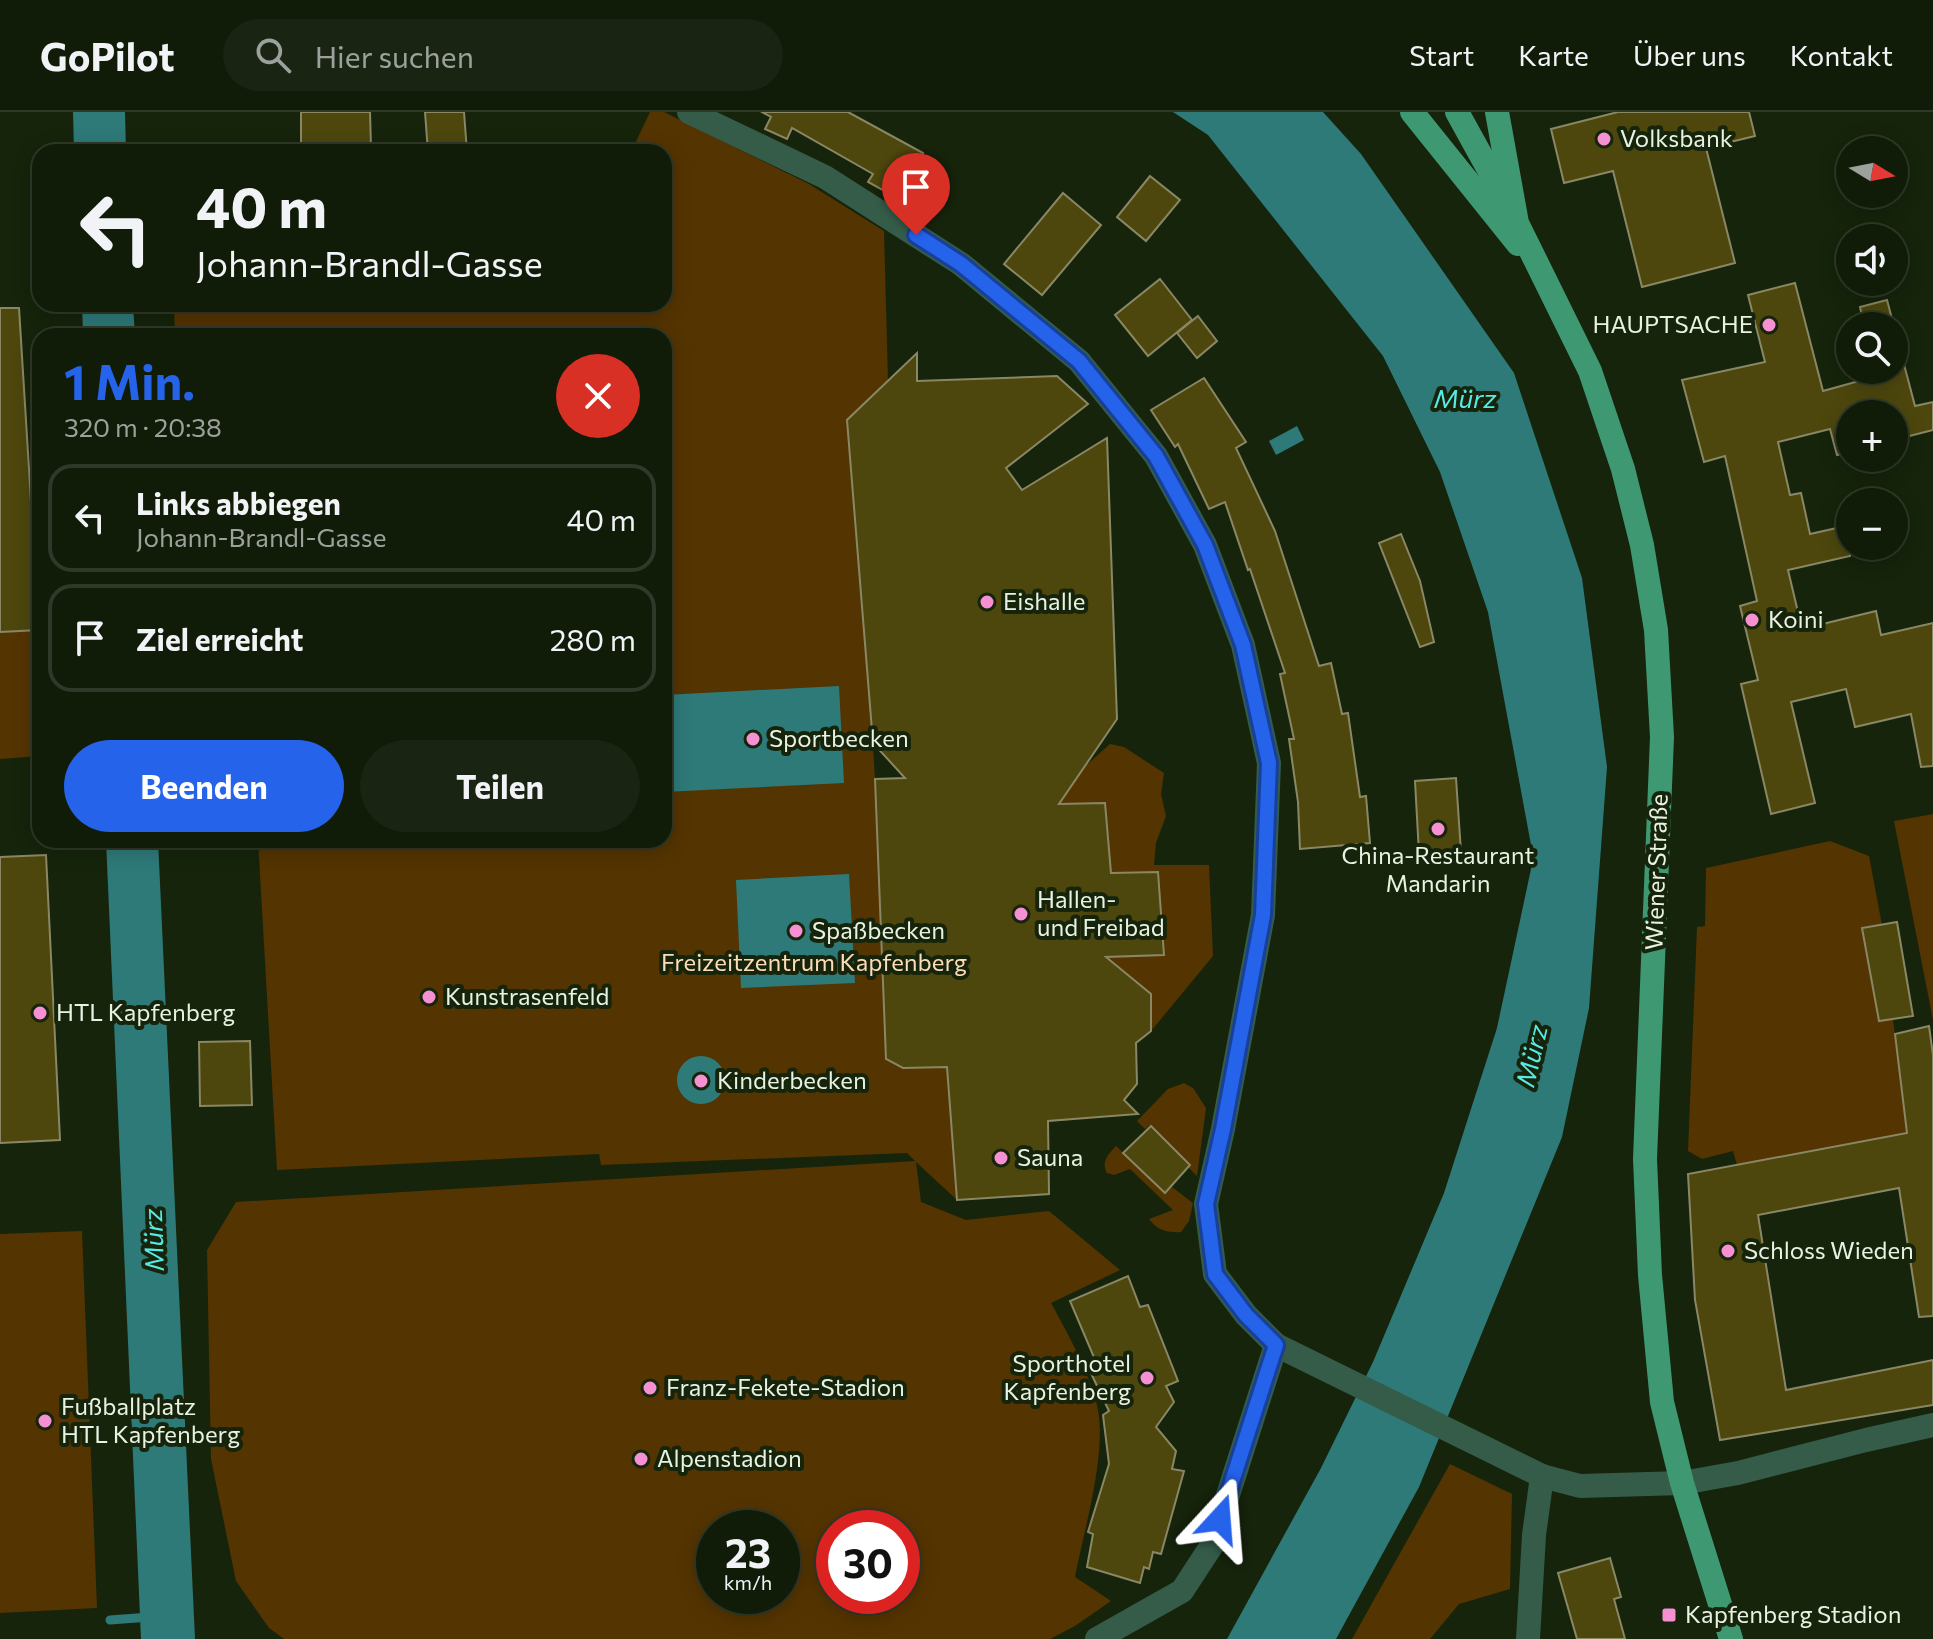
<!DOCTYPE html>
<html lang="de">
<head>
<meta charset="utf-8">
<style>
	body { margin:0; font-family:Commissioner,sans-serif; background:#192412; color:#f1f3f6; height:100vh; display:flex; flex-direction:column; font-size:30px; white-space:nowrap }
	* { box-sizing:border-box; margin:0 }
	p { font-size:26px; color:#9ca19c }
	.icon { flex:none; width:44px; height:44px; fill:none; stroke:currentColor; stroke-width:2; stroke-linecap:round; stroke-linejoin:round }
	.map { position:relative; flex:1; overflow:hidden }
	.panel { position:absolute; left:32px; top:216px; width:640px; height:520px; display:flex; flex-direction:column; background:#101b08; border-radius:24px; box-shadow:0 4px 20px #0003,0 0 0 2px #303929 }
	.panel>* { flex:none }
	.top-card { position:absolute; left:32px; top:32px; width:640px; height:168px; border-radius:24px; box-shadow:0 4px 20px #0003,0 0 0 2px #303929; background:#101b08; color:#f1f3f6; overflow:hidden }
	.needle { width:52px; rotate:100deg }
	.tools { position:absolute; left:1836px; top:24px; display:grid; gap:16px }
	.tools a { display:grid; place-items:center; width:72px; height:72px; border-radius:50%; background:#101b08; box-shadow:0 4px 20px #0003,0 0 0 2px #303929; font-size:40px }
	.speed { position:absolute; left:696px; top:1398px; display:flex; gap:16px; font-size:40px; font-weight:700; text-align:center }
	.speed>* { display:grid; place-content:center; width:104px; height:104px; border-radius:50%; background:#101b08; box-shadow:0 4px 20px #0003,0 0 0 2px #303929; line-height:1 }
	.speed small { font-size:20px; font-weight:400 }
	.speed .limit { border:12px solid #d22; background:#fff; color:#111 }
	.pin { position:absolute; display:grid; place-items:center; width:68px; height:68px; color:#fff; margin:-82px -34px; border-radius:50% 50% 50% 0; rotate:-45deg; box-shadow:0 0 8px #0007 }
	.pin .icon { rotate:45deg }
	.me { position:absolute; width:88px; margin:-44px; rotate:19deg; stroke-linejoin:round; filter:drop-shadow(0 0 6px #0008) }
	.turn { display:flex; align-items:center; gap:28px; height:168px; padding:0 32px; font-size:36px }
	.turn .icon { width:104px; height:104px; stroke-width:2.5 }
	.turn b { display:block; font-size:56px; line-height:68px }
	.round { display:grid; place-items:center; flex:none; width:84px; height:84px; border-radius:42px; background:#192412 }
	.overview { display:flex; align-items:center; justify-content:space-between; height:136px; padding:0 32px }
	h1 { font-size:48px; font-weight:700; line-height:60px; color:#2563eb }
	.button { display:flex; gap:16px; margin-top:auto; padding:16px 32px }
	.button a { flex:1; height:92px; border-radius:48px; background:#2563eb; color:#fff; font-size:32px; font-weight:700; line-height:92px; text-align:center }
	.button a+a { background:#192412; color:#f1f3f6 }
	ul { padding:0; list-style:none }
	li { display:flex; align-items:center; gap:24px; height:108px; margin:0 16px 12px; padding:0 16px; border:4px solid #303929; border-radius:24px }
	li div { flex:1 }
	li b { display:block; font-size:30px }
	li em { font-style:normal }
	header { display:flex; align-items:center; gap:48px; box-sizing:border-box; height:112px; padding:0 40px; background:#101b08; border-bottom:2px solid #303929 }
	header strong { font-size:38px }
	nav { display:flex; gap:44px; margin-inline-start:auto; font-size:28px }
	.search { width:560px; height:72px; background:#192412; display:flex; align-items:center; gap:20px; box-sizing:border-box; padding:0 28px; border-radius:44px; color:#9ca19c; font-size:30px }
	.map>svg:first-child { display:block }
	.green { fill:#543401; fill-rule:evenodd }
	.water { fill:#2e7a79 }
	.lines { fill:none; stroke-linecap:round; stroke-linejoin:round }
	.stream { stroke:#2e7a79; stroke-width:9 }
	.building { fill:#4d470e; stroke:#8a8765; stroke-width:2 }
	.street { stroke:#345c49; stroke-width:24 }
	.primary { stroke:#3e9972; stroke-width:24 }
	.route-casing { stroke:#184099; stroke-width:20 }
	.route { stroke:#2563eb; stroke-width:14 }
	.poi-dot { fill:#f591d2; stroke:#16240b; stroke-width:3 }
	.labels { text-anchor:middle; stroke-width:8; stroke-linejoin:round; paint-order:stroke }
	.poi-label { font-size:24px; fill:#e8f2e2; stroke:#16240b; text-anchor:start }
	.street-label { font-size:24px; fill:#e8f2e2; stroke:#16240b }
	.park-label { font-size:24px; fill:#fdddb7; stroke:#16240b }
	.water-label { font-size:26px; font-style:italic; fill:#57e9e5; stroke:#16240b }
</style>
</head>
<body>
<header>
<strong>GoPilot</strong>
<div class="search"><svg class="icon" aria-label="search" viewBox="0 0 24 24"><circle cx="10" cy="10" r="6"/><path d="M15 15l6 6"/></svg>Hier suchen</div>
<nav><a>Start</a><a>Karte</a><a>Über uns</a><a>Kontakt</a></nav>
</header>
<div class="map">
<svg width="1933" height="1527" viewBox="0 0 1933 1527">
	<rect width="100%" height="100%" fill="#16240b"/>
	<g class="green">
		<path d="M650,0H664L809,72L884,119L888,268L849,306L868,549L875,667L1082,657L1110,632L1124,635L1164,661L1161,682L1166,704L1156,731L1154,753H1209L1213,844L1151,919L1136,930L1137,972L1112,1004L1048,1010L1049,1082L957,1088L916,1050L921,1090L966,1108L1049,1099L1120,1158L1051,1191C1066,1218 1091,1264 1097,1293C1108,1339 1084,1418 1075,1465L1111,1489L1075,1514L1050,1527H284L269,1516L236,1469L211,1347L207,1138L236,1090L915,1049L907,1041L601,1053L599,1042L277,1058L258,728H664V224H175L174,192H664V40H631ZM714,1416H782V1484H714ZM834,1416H902V1484H834Z"/>
		<polygon points="39,518 40,644 0,647 0,520"/>
		<polygon points="1933,702 1933,908 1894,709"/>
		<polygon points="1830,729 1869,744 1882,813 1862,817 1879,909 1893,907 1907,1021 1737,1053 1733,1039 1702,1047 1688,1039 1697,815 1705,814 1706,756"/>
		<polygon points="1184,971 1193,976 1206,996 1197,1064 1188,1055 1190,1053 1150,1013 1145,1017 1137,1009 1168,977"/>
		<path d="M1116,1034L1165,1081L1172,1075L1193,1091L1189,1109L1181,1120C1167,1121 1157,1118 1149,1107L1173,1098L1130,1057L1114,1063L1107,1061C1101,1049 1108,1043 1116,1034Z"/>
		<polygon points="82,1119 97,1496 0,1501 0,1122"/>
		<polygon points="1450,1352 1512,1382 1510,1477 1459,1492 1430,1527 1352,1527"/>
	</g>
	<g class="water">
		<polygon points="73,0 125,0 126,40 74,40"/>
		<polygon points="1173,0 1323,0 1361,42 1514,261 1582,466 1607,655 1589,896 1562,1025 1419,1375 1336,1527 1227,1527 1321,1356 1373,1250 1444,1081 1497,916 1531,757 1531,733 1488,500 1440,360 1383,244 1208,23"/>
		<polygon points="82,192 133,192 135,224 83,224"/>
		<polygon points="1297,314 1304,328 1276,343 1269,329"/>
		<polygon points="839,574 844,671 664,680 664,583"/>
		<polygon points="106,728 158,728 195,1527 141,1527"/>
		<polygon points="849,762 855,871 741,876 736,768"/>
		<circle cx="701" cy="968" r="24"/>
	</g>
	<g class="lines">
		<polyline class="stream" points="110,1508 150,1505"/>
	</g>
	<g class="building">
		<polygon points="301,0 370,0 371,35 301,38"/>
		<polygon points="425,0 464,0 467,40 428,40"/>
		<polygon points="762,0 848,0 923,41 897,86 868,70 873,62 792,16 787,27 765,17 771,5"/>
		<polygon points="1618,0 1749,0 1755,24 1706,36 1735,151 1642,175 1613,59 1564,71 1551,17"/>
		<polygon points="1150,64 1180,88 1146,129 1117,105"/>
		<polygon points="1063,81 1101,113 1042,183 1004,152"/>
		<polygon points="1160,167 1192,208 1148,244 1115,203"/>
		<polygon points="1795,171 1823,279 1877,264 1876,258 1894,258 1894,214 1864,214 1860,195 1887,188 1915,294 1933,290 1933,318 1894,328 1894,302 1850,302 1850,340 1837,343 1830,317 1778,330 1790,383 1801,381 1810,422 1850,413 1850,444 1788,458 1802,517 1876,499 1881,523 1933,511 1933,654 1921,655 1911,602 1855,615 1846,577 1791,590 1815,691 1771,702 1741,572 1758,568 1740,494 1757,489 1725,344 1704,350 1682,268 1765,250 1748,183"/>
		<polygon points="0,196 19,196 39,518 0,520"/>
		<polygon points="1198,204 1217,229 1197,246 1177,221"/>
		<polygon points="917,241 917,269 1057,264 1088,292 1006,356 1022,378 1107,326 1117,607 1059,692 1105,691 1111,761 1158,760 1164,843 1106,845 1151,882 1151,919 1136,931 1137,972 1124,988 1138,1002 1048,1009 1049,1082 957,1088 947,955 903,956 886,947 875,667 905,666 873,631 847,308"/>
		<polygon points="1204,266 1246,330 1236,336 1275,419 1319,554 1331,551 1342,602 1348,601 1360,685 1366,684 1370,731 1300,737 1298,690 1289,627 1294,627 1280,562 1285,561 1250,457 1248,458 1225,390 1209,397 1178,332 1175,335 1151,298"/>
		<polygon points="1401,422 1420,469 1434,530 1420,535 1379,431"/>
		<polygon points="1456,666 1461,740 1419,742 1415,669"/>
		<polygon points="46,743 60,1028 0,1031 0,745"/>
		<polygon points="1897,810 1913,904 1879,909 1862,816"/>
		<polygon points="1929,914 1933,943 1933,1204 1919,1205 1899,1076 1758,1103 1786,1278 1933,1248 1933,1293 1720,1328 1695,1188 1688,1062 1907,1021 1895,922"/>
		<polygon points="250,929 252,993 200,994 199,930"/>
		<polygon points="1151,1014 1190,1053 1165,1081 1123,1041"/>
		<polygon points="1128,1164 1140,1195 1148,1193 1178,1269 1166,1274 1174,1290 1156,1315 1176,1339 1172,1357 1184,1359 1161,1442 1153,1440 1149,1457 1144,1455 1140,1471 1087,1455 1093,1422 1088,1420 1109,1352 1103,1303 1109,1299 1088,1255 1096,1250 1070,1189"/>
		<polygon points="1610,1446 1621,1485 1614,1487 1625,1527 1577,1527 1558,1461"/>
	</g>
	<g class="lines">
		<g class="street">
			<polyline points="689,0 825,65 961,152 1079,249 1156,344 1205,433 1243,533 1269,651 1263,803 1223,1017 1206,1092 1215,1162 1246,1203 1276,1233 1542,1364 1580,1374 1682,1371 1738,1361 1866,1328 1933,1313"/>
			<polyline points="1097,1527 1182,1479 1212,1433 1276,1233"/>
			<polyline points="1528,1527 1534,1423 1542,1364"/>
		</g>
		<g class="primary">
			<polyline points="1412,0 1518,132"/>
			<polyline points="1457,0 1505,87"/>
			<polyline points="1497,0 1517,111 1590,259 1623,357 1642,433 1656,518 1662,625 1645,1047 1650,1163 1662,1290 1682,1371 1731,1527"/>
		</g>
	</g>
	<g class="lines">
		<g class="route-casing">
			<polyline id="route" points="916,123 961,152 1079,249 1156,344 1205,433 1243,533 1269,651 1263,803 1223,1017 1206,1092 1215,1162 1246,1203 1276,1233 1220,1407"/>
		</g>
		<use href="#route" class="route"/>
	</g>
	<g class="poi-dot">
		<circle cx="1604" cy="27" r="8"/>
		<circle cx="1769" cy="213" r="8"/>
		<circle cx="987" cy="490" r="8"/>
		<circle cx="1752" cy="508" r="8"/>
		<circle cx="753" cy="627" r="8"/>
		<circle cx="1438" cy="717" r="8"/>
		<circle cx="1021" cy="802" r="8"/>
		<circle cx="796" cy="819" r="8"/>
		<circle cx="429" cy="885" r="8"/>
		<circle cx="40" cy="901" r="8"/>
		<circle cx="701" cy="969" r="8"/>
		<circle cx="1001" cy="1046" r="8"/>
		<circle cx="1728" cy="1139" r="8"/>
		<circle cx="1147" cy="1266" r="8"/>
		<circle cx="650" cy="1276" r="8"/>
		<circle cx="45" cy="1309" r="8"/>
		<circle cx="641" cy="1347" r="8"/>
		<rect x="1661" y="1495" width="16" height="16" rx="4"/>
	</g>
	<g class="labels">
		<g class="poi-label">
			<text x="1620" y="35">Volksbank</text>
			<text x="1753" y="221" text-anchor="end">HAUPTSACHE</text>
			<text x="1003" y="498">Eishalle</text>
			<text x="1768" y="516">Koini</text>
			<text x="769" y="635">Sportbecken</text>
			<text x="1438" y="752" text-anchor="middle">China-Restaurant<tspan x="1438" dy="28">Mandarin</tspan></text>
			<text x="1037" y="796">Hallen-<tspan x="1037" dy="28">und Freibad</tspan></text>
			<text x="812" y="827">Spaßbecken</text>
			<text x="445" y="893">Kunstrasenfeld</text>
			<text x="56" y="909">HTL Kapfenberg</text>
			<text x="717" y="977">Kinderbecken</text>
			<text x="1017" y="1054">Sauna</text>
			<text x="1744" y="1147">Schloss Wieden</text>
			<text x="1131" y="1260" text-anchor="end">Sporthotel<tspan x="1131" dy="28">Kapfenberg</tspan></text>
			<text x="666" y="1284">Franz-Fekete-Stadion</text>
			<text x="61" y="1303">Fußballplatz<tspan x="61" dy="28">HTL Kapfenberg</tspan></text>
			<text x="657" y="1355">Alpenstadion</text>
			<text x="1685" y="1511">Kapfenberg Stadion</text>
		</g>
		<g class="street-label">
			<text transform="translate(1657 760) rotate(-88)" y="8">Wiener Straße</text>
		</g>
		<g class="park-label">
			<text x="814" y="859">Freizeitzentrum Kapfenberg</text>
		</g>
		<g class="water-label">
			<text x="1465" y="296">Mürz</text>
			<text transform="translate(1532 944) rotate(-77)" y="9">Mürz</text>
			<text transform="translate(154 1128) rotate(-92)" y="9">Mürz</text>
		</g>
	</g>
</svg>
<div class="tools">
<a><svg class="needle" viewBox="-14 -14 28 28"><path d="M0-13l5 13h-10z" fill="#e53935"/><path d="M0 13l5-13h-10z" fill="#9ca19c"/></svg></a>
<a><svg class="icon" aria-label="sound" viewBox="0 0 24 24"><path d="M4 9h4l5-4v14l-5-4H4zM17 9q2 3 0 6"/></svg></a>
<a><svg class="icon" aria-label="search" viewBox="0 0 24 24"><circle cx="10" cy="10" r="6"/><path d="M15 15l6 6"/></svg></a>
<a>+</a>
<a>−</a>
</div>
<div class="speed"><div>23<small>km/h</small></div><div class="limit">30</div></div>
<div class="pin" style="left:916px;top:123px;background:#d93025"><svg class="icon" aria-label="arrive" viewBox="0 0 24 24"><path d="M6 21V4h12l-3 4 3 4H6"/></svg></div>
<svg class="me" style="left:1220px;top:1407px" viewBox="-20 -20 40 40"><path d="M0-17L14 15 0 8-14 15z" fill="#2563eb" stroke="#fff" stroke-width="4"/></svg>
<div class="top-card">
<div class="turn"><svg class="icon" aria-label="left" viewBox="0 0 24 24"><path d="M17 20v-9H6M10 6l-5 5 5 5"/></svg><div><b>40 m</b>Johann-Brandl-Gasse</div></div>
</div>
<section class="panel">
<div class="overview"><div><h1>1 Min.</h1><p>320 m · 20:38</p></div><a class="round" style="background:#d93025;color:#fff"><svg class="icon" aria-label="close" viewBox="0 0 24 24"><path d="M6 6l12 12M18 6L6 18"/></svg></a></div>
<ul>
<li><svg class="icon" aria-label="left" viewBox="0 0 24 24"><path d="M17 20v-9H6M10 6l-5 5 5 5"/></svg><div><b>Links abbiegen</b><p>Johann-Brandl-Gasse</p></div><em>40 m</em></li>
<li><svg class="icon" aria-label="arrive" viewBox="0 0 24 24"><path d="M6 21V4h12l-3 4 3 4H6"/></svg><div><b>Ziel erreicht</b></div><em>280 m</em></li>
</ul>
<div class="button"><a>Beenden</a><a>Teilen</a></div>
</section>
</div>
</body>
</html>
